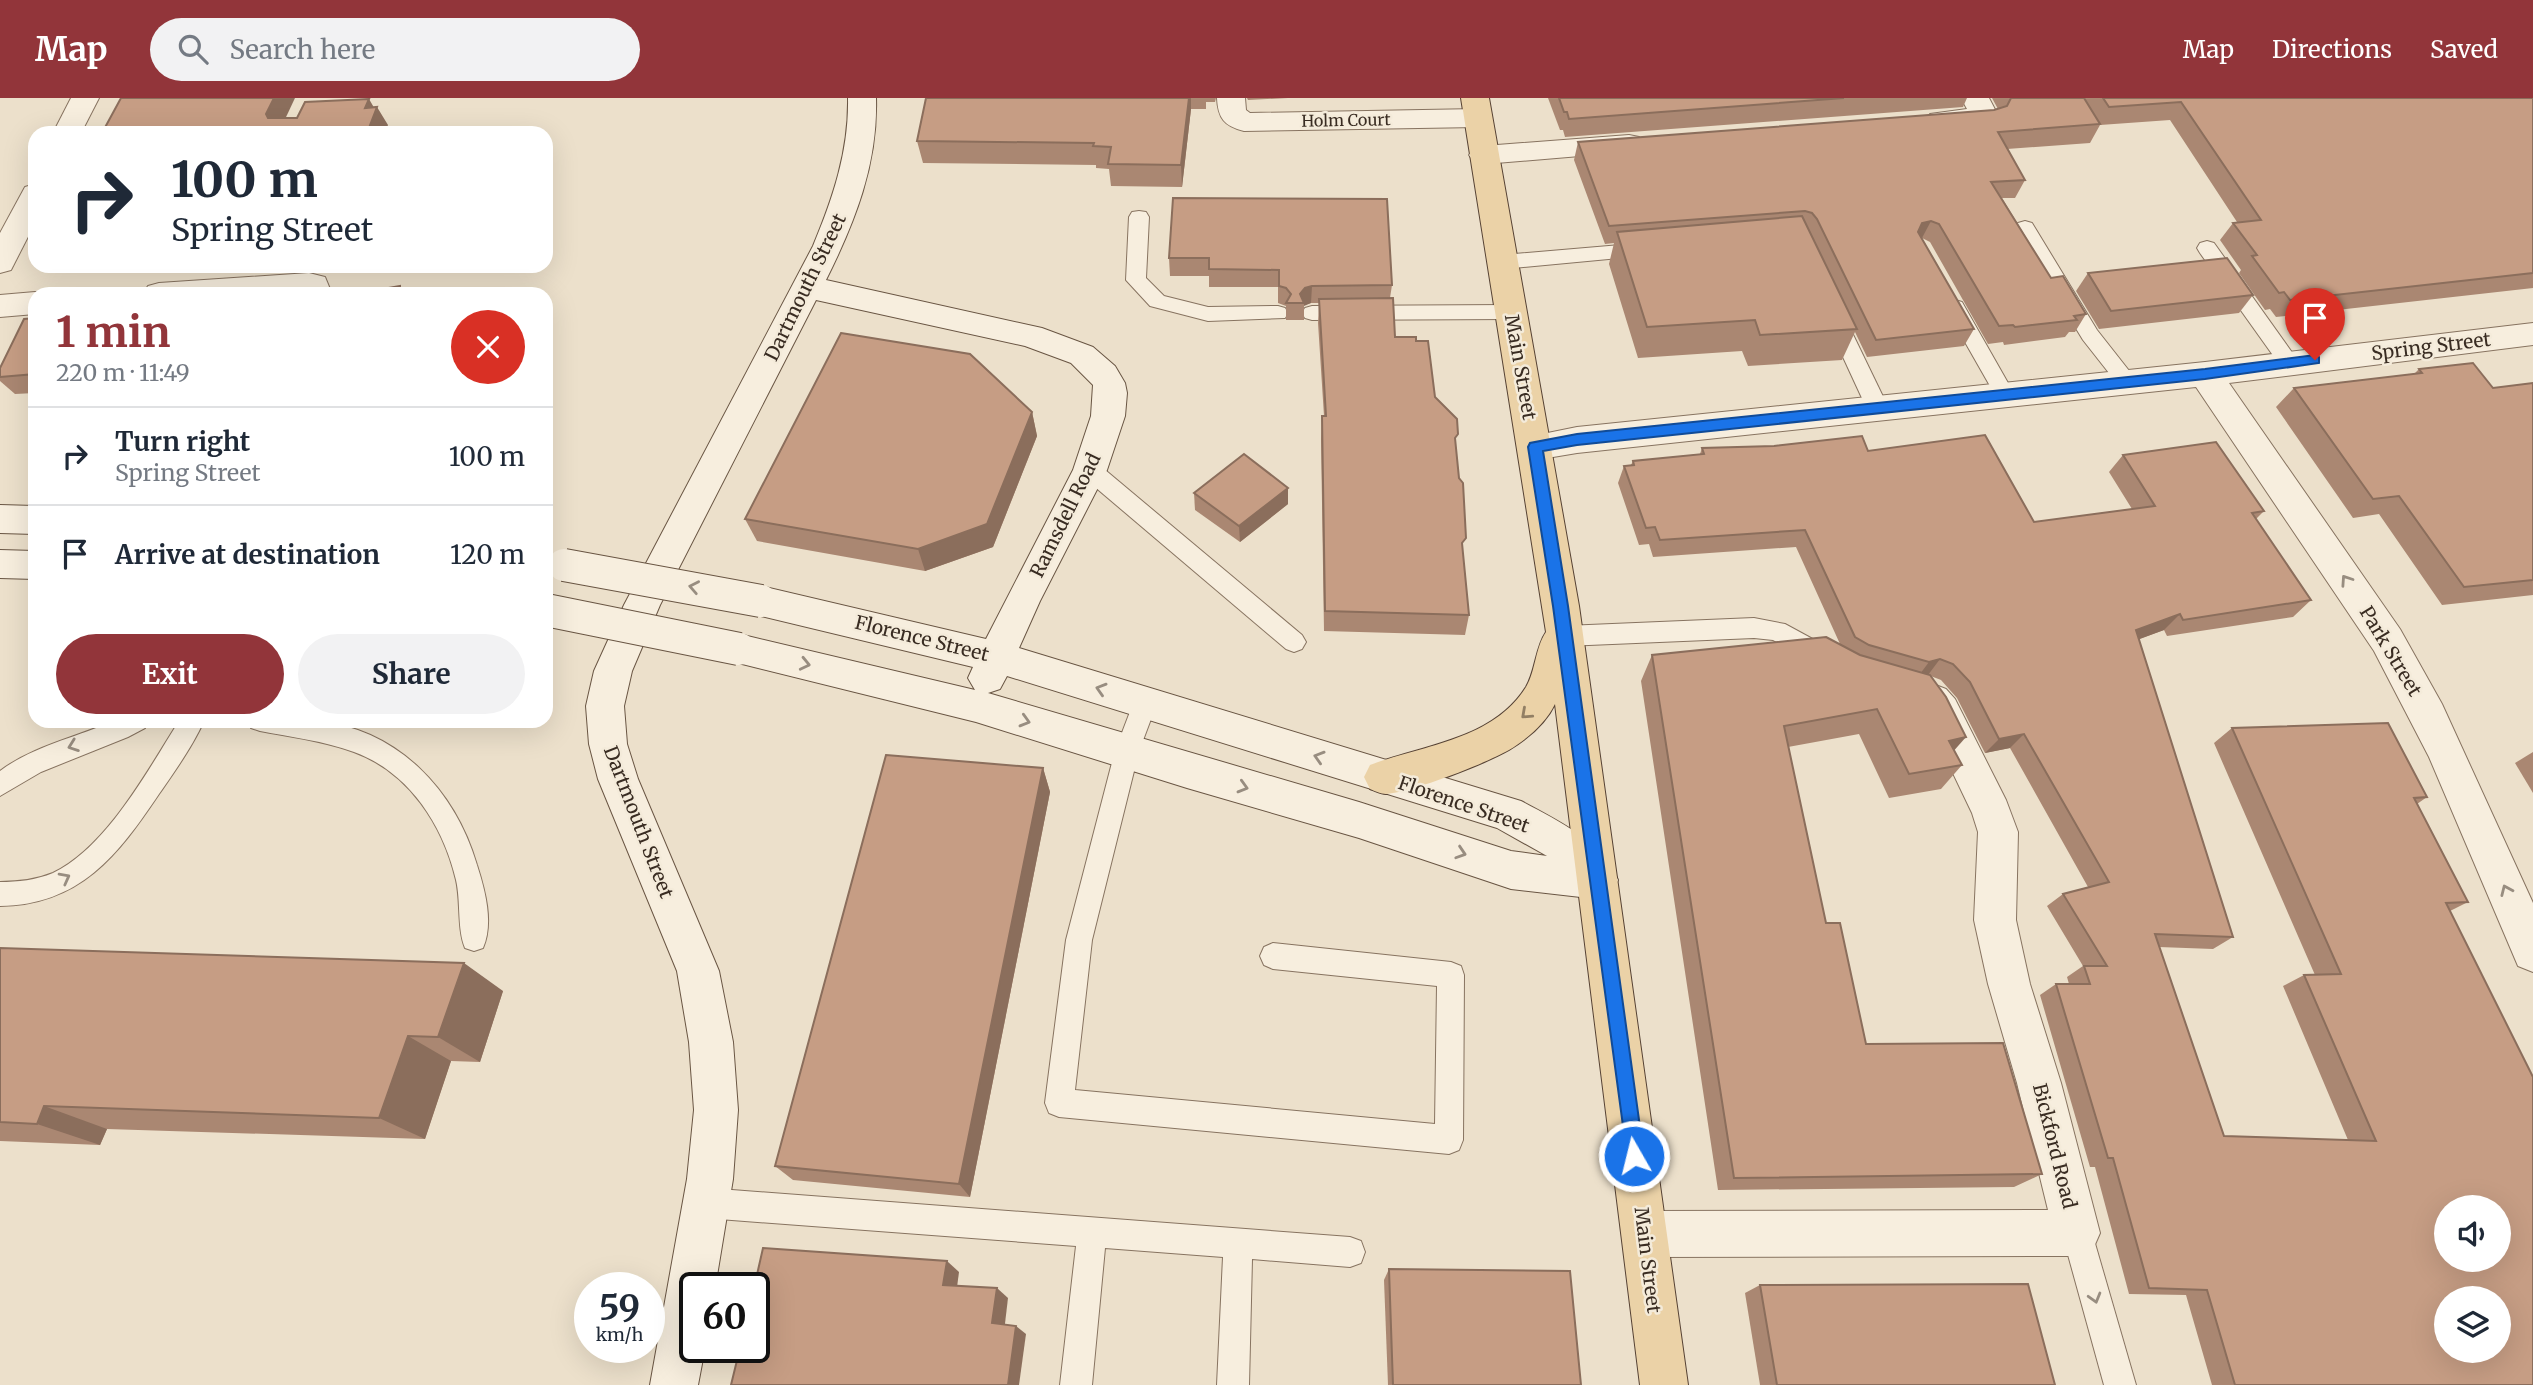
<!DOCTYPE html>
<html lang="en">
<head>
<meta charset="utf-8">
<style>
	body { margin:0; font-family:Merriweather,serif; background:#f2f2f3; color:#1f2937; height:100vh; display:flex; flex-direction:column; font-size:26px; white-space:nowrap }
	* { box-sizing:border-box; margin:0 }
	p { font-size:23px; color:#747a83 }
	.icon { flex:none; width:38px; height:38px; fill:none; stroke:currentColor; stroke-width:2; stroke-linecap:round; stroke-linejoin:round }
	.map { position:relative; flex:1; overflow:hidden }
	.details { position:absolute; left:28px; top:189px; width:525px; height:441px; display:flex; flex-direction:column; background:#fff; border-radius:21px; box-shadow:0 7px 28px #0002 }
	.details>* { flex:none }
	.hud { position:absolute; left:28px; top:28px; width:525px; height:147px; border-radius:21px; box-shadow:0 7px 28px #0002; background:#fff; color:#1f2937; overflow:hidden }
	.tools { position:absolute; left:2434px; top:1097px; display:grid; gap:14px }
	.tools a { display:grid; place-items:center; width:77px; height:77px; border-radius:50%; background:#fff; box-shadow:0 7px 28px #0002; font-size:35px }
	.speed { position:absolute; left:574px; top:1174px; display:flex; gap:14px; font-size:35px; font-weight:700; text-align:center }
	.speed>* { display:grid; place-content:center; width:91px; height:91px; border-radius:50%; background:#fff; box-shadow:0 7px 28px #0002; line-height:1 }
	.speed small { font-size:18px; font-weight:400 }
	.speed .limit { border:4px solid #111; border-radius:10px; background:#fff; color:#111 }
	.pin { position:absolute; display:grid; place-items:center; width:60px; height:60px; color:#fff; margin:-72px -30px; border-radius:50% 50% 50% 0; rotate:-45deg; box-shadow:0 0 7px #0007 }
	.pin .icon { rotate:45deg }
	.me { position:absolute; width:77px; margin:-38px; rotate:352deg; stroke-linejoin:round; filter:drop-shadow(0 0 5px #0008) }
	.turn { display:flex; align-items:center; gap:24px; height:147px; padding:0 28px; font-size:32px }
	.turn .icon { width:91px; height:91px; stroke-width:2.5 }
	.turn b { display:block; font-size:49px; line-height:60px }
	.round { display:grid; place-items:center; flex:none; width:74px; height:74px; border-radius:37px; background:#f2f2f3 }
	.summary { display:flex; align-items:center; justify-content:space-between; height:119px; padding:0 28px }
	h1 { font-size:42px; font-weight:700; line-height:52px; color:#92353a }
	.cta { display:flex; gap:14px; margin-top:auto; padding:14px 28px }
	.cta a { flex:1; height:80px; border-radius:42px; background:#92353a; color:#fff; font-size:28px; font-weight:700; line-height:80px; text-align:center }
	.cta a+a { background:#f2f2f3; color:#1f2937 }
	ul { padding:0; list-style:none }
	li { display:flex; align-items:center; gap:21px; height:98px; padding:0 28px; border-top:2px solid #e0e1e3 }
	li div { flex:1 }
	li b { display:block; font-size:26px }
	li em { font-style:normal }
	header { display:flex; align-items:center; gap:42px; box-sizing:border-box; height:98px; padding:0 35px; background:#92353a; color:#fff }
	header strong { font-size:33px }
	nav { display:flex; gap:38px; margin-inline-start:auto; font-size:24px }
	.search { width:490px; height:63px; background:#f2f2f3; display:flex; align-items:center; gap:18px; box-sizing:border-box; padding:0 24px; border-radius:38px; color:#747a83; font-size:26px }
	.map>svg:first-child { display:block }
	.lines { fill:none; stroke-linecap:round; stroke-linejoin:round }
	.lane-casing { stroke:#877360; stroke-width:2 }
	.street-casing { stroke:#877360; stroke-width:2 }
	.secondary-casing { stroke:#695543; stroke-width:2 }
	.primary-casing { stroke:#564234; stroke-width:2 }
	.lane { fill:#f7eede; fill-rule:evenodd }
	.street { fill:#f7eede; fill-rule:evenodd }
	.secondary { fill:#f7eede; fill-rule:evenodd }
	.primary { fill:#ebd2a7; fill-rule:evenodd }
	.secondary-bridge-casing { stroke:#695543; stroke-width:34; stroke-linecap:butt }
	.secondary-bridge { stroke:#f7eede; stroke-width:32 }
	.wall { fill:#aa8772 }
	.shaded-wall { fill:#8b6e5c }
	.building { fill:#c69d84; stroke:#8b6e5c; stroke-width:2; fill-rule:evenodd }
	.oneway { stroke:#988d80 }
	.oneway2 { stroke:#927f64 }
	.route { fill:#1a73e8; stroke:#114b97; stroke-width:2 }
	.labels { text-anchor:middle; stroke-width:5; stroke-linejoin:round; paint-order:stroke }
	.far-street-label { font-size:16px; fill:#392c22; stroke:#f4ebda }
	.street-label { font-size:19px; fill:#392c22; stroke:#f4ebda }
</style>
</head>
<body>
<header>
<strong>Map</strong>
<div class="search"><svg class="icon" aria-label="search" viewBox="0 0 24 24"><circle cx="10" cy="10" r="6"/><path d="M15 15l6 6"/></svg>Search here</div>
<nav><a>Map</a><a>Directions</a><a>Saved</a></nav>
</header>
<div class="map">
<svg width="2533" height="1287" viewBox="0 0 2533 1287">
	<rect width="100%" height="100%" fill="#ece0cb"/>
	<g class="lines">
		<g class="lane-casing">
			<g id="lane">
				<polygon points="1139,113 1146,114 1149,119 1146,180 1164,198 1208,209 1278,208 1285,210 1288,215 1285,220 1208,223 1150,208 1126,182 1129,119 1132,114"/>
				<polygon points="2025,123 2032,125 2097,232 2134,279 2137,284 2134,289 2127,292 2120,289 2083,242 2015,130 2018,125"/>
				<polygon points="2207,143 2214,145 2296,260 2299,265 2296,270 2289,273 2282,270 2200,155 2197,150 2200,145"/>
				<polygon points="1644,145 1651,147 1654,152 1651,157 1503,171 1496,169 1493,164 1496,159 1503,157"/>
				<polygon points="1955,202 1962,204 2012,292 2015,297 2012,302 2005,305 1998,302 1945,209 1948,204"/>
				<polygon points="1510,207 1517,209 1520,214 1517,219 1510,221 1312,222 1305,220 1302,215 1305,210 1312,208"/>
				<polygon points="1835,213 1842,215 1845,220 1889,311 1885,317 1878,319 1871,317 1867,311 1825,220 1828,215"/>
				<polygon points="1090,364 1098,366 1302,537 1306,544 1302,551 1294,554 1286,551 1082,378 1079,372 1082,366"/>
				<polygon points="1754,520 1785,526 1831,551 1835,558 1831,565 1823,568 1773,542 1754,540 1565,548 1557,545 1553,538 1557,531 1565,528"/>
				<polygon points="1145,595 1154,598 1157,605 1139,653 1092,842 1075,992 1435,1026 1437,888 1273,871 1264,867 1260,858 1264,849 1273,845 1451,864 1461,868 1464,877 1463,1042 1459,1052 1449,1056 1059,1019 1049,1015 1045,1005 1066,842 1115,653 1136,598"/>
				<path d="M113,623H148L145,630L128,639L41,674L0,698V673C33,648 75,640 113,623Z"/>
				<path d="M179,623H204C192,649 175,673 159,696C118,757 80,807 0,808V784C18,784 36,782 53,775C107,749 148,672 179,623Z"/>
				<path d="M248,623C271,623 294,621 317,623C398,631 455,692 477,767C485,792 494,825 483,850L474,853L465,850C457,831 461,803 456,782C443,727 409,674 354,654C324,643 291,639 260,633L251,630Z"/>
				<polygon points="706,1090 1350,1139 1361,1143 1365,1154 1361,1165 1350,1169 1252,1161 1249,1287 1217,1287 1223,1159 1105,1150 1092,1287 1060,1287 1076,1148 706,1120 696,1115 691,1105 696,1095"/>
				<polygon points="2077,1120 2087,1125 2092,1135 2136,1287 2104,1287 2062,1135 2067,1125"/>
			</g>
		</g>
		<g class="street-casing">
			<g id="street">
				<polygon points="71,0 99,0 81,35 53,35"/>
				<path d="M1217,0H1245L1246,12L1250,15L1478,11L1488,14L1492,20L1488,26L1478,29L1244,33C1224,28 1218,20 1217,0Z"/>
				<path d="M1961,0H1989L1999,19L1995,25C1976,31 1949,34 1930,28L1926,22L1930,16L1967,11Z"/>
				<polygon points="1629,37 1639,39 1643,46 1639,53 1484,66 1474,64 1469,57 1474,50 1484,48"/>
				<polygon points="35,86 35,125 11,172 0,175 0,135 25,89"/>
				<polygon points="309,175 325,179 332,196 143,196 148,188 159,185"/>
				<polygon points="35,194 42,196 35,196 35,216 0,219 0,197"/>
				<polygon points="2533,225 2533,247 2229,285 2400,531 2442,606 2533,805 2533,874 2518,868 2429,659 2374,553 2196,289 1577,355 1535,362 1523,358 1518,349 1523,340 1577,329 2205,264"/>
				<polygon points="1933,586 1946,591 1955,601 2006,702 2018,734 2016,822 2030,886 2061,985 2100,1135 2093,1151 2077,1158 1645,1159 1629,1152 1622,1136 1629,1120 1645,1113 2048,1112 2017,985 1988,886 1974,822 1978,734 1972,715 1928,623 1914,602 1920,591"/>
			</g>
		</g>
		<g class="secondary-casing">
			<g id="secondary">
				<path d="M848,0H876C878,66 855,124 826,182L1042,230L1093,249L1115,268L1125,285L1127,295L1125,318L1107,372L1040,503L1019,550L1521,703C1558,723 1600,742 1618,782L1612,795L1598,801L1511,791L1359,740L1187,690L976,624L726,562L720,551L726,540L739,536L975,592L968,580L973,569L761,518L748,513L743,503L748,493L761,488L986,541L1073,372L1091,318L1093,287L1071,265L1025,248L816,202L660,507L632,573L624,608L627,646L638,681L719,873L733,944L738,1012L733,1081L715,1190H695V1250H705L698,1287H650L687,1081L694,1012L689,944L677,873L598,681L589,646L586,608L594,573L624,507L813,148C833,100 849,53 848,0ZM1007,578L1497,730L1547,758L1511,753L1359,704L988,595L1000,591Z"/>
				<polygon points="0,407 35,408 35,436 0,435"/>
				<polygon points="0,452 35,453 35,481 0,480"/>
			</g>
		</g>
		<g class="primary-casing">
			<path id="primary" d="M1461,0H1489L1579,508L1688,1287H1640L1555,606C1546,625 1527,641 1509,652C1484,666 1413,694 1386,696C1381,696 1375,693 1370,691L1364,679L1370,667C1423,647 1493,642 1526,589C1536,572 1535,550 1546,534Z"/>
		</g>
		<use href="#lane" class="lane"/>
		<use href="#street" class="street"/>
		<use href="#secondary" class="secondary"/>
		<use href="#primary" class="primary"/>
		<g class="secondary-bridge-casing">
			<g id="secondary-bridge">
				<polyline points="564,467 761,503"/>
				<polyline points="546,512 739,551"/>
			</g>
		</g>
		<use href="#secondary-bridge" class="secondary-bridge"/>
	</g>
	<g class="wall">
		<polygon points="926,0 1216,0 1215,4 1206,4 1206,11 1191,11 1182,89 1111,88 1109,71 1096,70 1096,67 923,65 917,43"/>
		<polygon points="1247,0 1288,0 1248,2"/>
		<polygon points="1548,0 1967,0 1963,9 1565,39 1563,32 1560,32"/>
		<polygon points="1992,0 2533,0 2533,190 2276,219 2270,211 2265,212 2239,175 2241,172 2220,142 2233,125 2237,124 2170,22 2100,27 2090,45 2007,51 2025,82 2015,100 2002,100 2051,180 2086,216 2075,234 2069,234 2065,239 2004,247 2003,244 1988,246 1930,144 1922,140 1974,231 1964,248 1867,259 1855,234 1842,262 1748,268 1742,253 1638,260 1609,166 1614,145 1605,146 1574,62 1578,44 1994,12 1998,11"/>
		<polygon points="1173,100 1392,187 1390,200 1395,239 1416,243 1435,299 1456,349 1463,455 1469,517 1465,537 1324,533 1321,341 1322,318 1324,318 1318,225 1319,205 1311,205 1304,207 1304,222 1286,222 1286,208 1278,205 1278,189 1209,189 1209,178 1170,178 1169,160"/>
		<polygon points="266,168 310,168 267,170"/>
		<polygon points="2088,175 2253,197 2239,215 2099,231 2076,193"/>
		<polygon points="35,220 35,295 15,296 0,283 0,270"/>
		<polygon points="2419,271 2493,290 2533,285 2533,497 2442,507 2379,416 2353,420 2276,309 2294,290 2414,276"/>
		<polygon points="1032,314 1037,338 993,449 925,473 757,443 745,421"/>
		<polygon points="1702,350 1868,353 2034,424 2132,411 2109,374 2123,357 2264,413 2256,421 2311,502 2293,519 2167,538 2164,532 2139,541 2233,839 2213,851 2159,849 2224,1038 2348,1042 2283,888 2304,877 2315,877 2214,645 2232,630 2427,699 2417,706 2468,804 2450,813 2533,1287 2212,1287 2186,1197 2129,1196 2095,1069 2090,1069 2040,897 2056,886 2069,886 2067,879 2083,868 2047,808 2063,796 2088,789 2010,650 1985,655 1957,600 1941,582 1928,577 1954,652 1962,667 1941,691 1889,700 1859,636 1788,649 1826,825 1866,946 2042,1076 2014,1089 1718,1092 1641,583 1652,557 1840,546 1796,449 1653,459 1649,446 1639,447 1618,385 1624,368 1631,367 1633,363 1700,356"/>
		<polygon points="1288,390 1288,406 1240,444 1195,412 1194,395"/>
		<polygon points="2533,654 2533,695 2515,665"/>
		<polygon points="1043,670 1050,694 970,1099 793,1082 775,1068"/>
		<polygon points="0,850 503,893 480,964 451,963 425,1041 107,1031 100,1047 0,1043"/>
		<polygon points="1389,1171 1581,1287 1388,1287 1384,1182"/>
		<polygon points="1760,1187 2055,1287 1760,1287 1745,1195"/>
	</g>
	<g class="shaded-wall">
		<polygon points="274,0 295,0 279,34 266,16"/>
		<polygon points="1189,0 1191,0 1191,11 1182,89 1181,67"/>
		<polygon points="369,1 376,13 377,9 388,27 385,35 367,35 365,10"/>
		<polygon points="1931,123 1922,140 1913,142 1922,125"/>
		<polygon points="400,188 406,196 400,196"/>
		<polygon points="1312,188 1311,205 1304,208 1304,205 1300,196 1305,190"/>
		<polygon points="1032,314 1037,338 993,449 925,473 918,451"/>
		<polygon points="1288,390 1288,406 1240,444 1239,428"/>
		<polygon points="2180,516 2164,532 2121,548 2136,532"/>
		<polygon points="1940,561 1928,577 1917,580 1929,564"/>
		<polygon points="2024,636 2010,650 1985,655 1999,641"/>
		<polygon points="1966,639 1944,664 1949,643"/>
		<polygon points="1043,670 1050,694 970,1099 959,1086"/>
		<polygon points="464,865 503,893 480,964 438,939"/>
		<polygon points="408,938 451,963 425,1041 379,1020"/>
		<polygon points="44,1008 107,1031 100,1047 37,1026"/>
		<polygon points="947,1163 959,1174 956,1197 943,1187"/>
		<polygon points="997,1190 1008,1200 1004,1234 992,1225"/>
		<polygon points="1016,1228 1026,1236 1019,1287 1008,1287"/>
	</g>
	<g class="building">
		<polygon points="121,0 274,0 266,16 268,20 297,20 305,4 369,1 365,10 377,9 367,35 102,35"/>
		<polygon points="926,0 1189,0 1181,67 1108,66 1111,49 1093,48 1094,45 917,43"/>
		<polygon points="1559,0 1844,0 1569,21 1567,14 1564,14"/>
		<polygon points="2011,0 2084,0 2100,26 1998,34 2025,82 1991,84 2051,180 2063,178 2086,216 2074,218 2077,222 2015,229 2013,227 1999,228 1939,126 1931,123 1922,125 1918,134 1974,231 1876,242 1817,121 1812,115 1805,113 1609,128 1578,44 1994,12 2007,8"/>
		<polygon points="2103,0 2533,0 2533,175 2290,202 2284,194 2279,195 2252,158 2257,157 2233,125 2261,122 2181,4 2109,9"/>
		<polygon points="1173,100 1387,101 1392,187 1312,188 1305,190 1300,196 1304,205 1286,205 1291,196 1286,190 1279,188 1279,172 1209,171 1209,160 1169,160"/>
		<polygon points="1802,118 1857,231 1760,237 1755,222 1647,229 1617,134"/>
		<polygon points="2227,160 2253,197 2111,213 2088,175"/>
		<polygon points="400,188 400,196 355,196"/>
		<polygon points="260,193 259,196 220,196"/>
		<polygon points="1393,200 1395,239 1416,239 1416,243 1428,243 1435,299 1457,321 1458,336 1455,340 1459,380 1463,385 1466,440 1462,445 1469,517 1325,513 1322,318 1326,318 1319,201"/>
		<polygon points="35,220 35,276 0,279 0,270 24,221"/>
		<polygon points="841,235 970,256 1032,314 987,426 918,451 745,421"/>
		<polygon points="2473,265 2493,290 2533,285 2533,482 2464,489 2399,398 2373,401 2294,290 2422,275 2419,271"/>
		<path d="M1985,337L2034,424L2155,408L2123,357L2216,344L2264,413L2252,415L2311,502L2183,522L2180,516L2136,532L2233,839L2155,836L2224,1038L2376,1043L2304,877L2341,876L2232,630L2388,625L2427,699L2414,700L2468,804L2446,805L2533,979V1287H2235L2207,1192L2149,1190L2113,1060H2108L2056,886H2090L2084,868H2107L2063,796L2109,784L2024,636L1999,641L1970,584L1953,566L1940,561L1929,564L1869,547L1855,539L1805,432L1660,442L1655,429L1646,430L1624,368L1634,367L1633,363L1704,356L1702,350L1774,348L1862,338L1868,353ZM2446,1110H2499V1162H2446ZM2446,1200H2499V1253H2446Z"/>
		<polygon points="1244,356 1288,390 1239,428 1194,395"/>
		<polygon points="1826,539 1860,557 1930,577 1946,599 1966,639 1949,643 1962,667 1909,676 1877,611 1784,628 1826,825 1840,825 1866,946 2003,945 2042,1076 1734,1080 1652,557"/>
		<polygon points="886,657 1043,670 959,1086 775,1068"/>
		<polygon points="0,850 464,865 438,939 408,938 379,1020 44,1008 37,1026 0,1024"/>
		<polygon points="763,1150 947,1163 943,1187 997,1190 992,1225 1016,1228 1008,1287 731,1287 740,1250 754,1250 754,1190"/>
		<polygon points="1389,1171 1570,1173 1581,1287 1393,1287"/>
		<polygon points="2028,1186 2055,1287 1777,1287 1760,1187"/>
	</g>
	<defs><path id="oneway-chevron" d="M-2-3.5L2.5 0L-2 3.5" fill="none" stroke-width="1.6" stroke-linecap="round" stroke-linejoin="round" transform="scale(1.75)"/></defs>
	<g class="oneway">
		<use href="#oneway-chevron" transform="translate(2346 482) rotate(-124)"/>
		<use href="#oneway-chevron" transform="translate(694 489) rotate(-169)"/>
		<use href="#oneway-chevron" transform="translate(805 566) rotate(13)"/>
		<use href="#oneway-chevron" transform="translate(1101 591) rotate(-163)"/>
		<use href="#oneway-chevron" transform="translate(1025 623) rotate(16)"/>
		<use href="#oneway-chevron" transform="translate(73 648) rotate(160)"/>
		<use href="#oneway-chevron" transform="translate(1319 659) rotate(-163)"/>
		<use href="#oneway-chevron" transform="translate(1243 689) rotate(16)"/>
		<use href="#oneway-chevron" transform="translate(1461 755) rotate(18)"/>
		<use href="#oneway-chevron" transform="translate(65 780) rotate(-28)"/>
		<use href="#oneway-chevron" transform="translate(2506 792) rotate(-114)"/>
		<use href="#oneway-chevron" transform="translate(2095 1200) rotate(74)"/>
	</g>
	<use class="oneway2" href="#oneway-chevron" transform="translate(1526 616) rotate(138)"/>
	<polygon class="route" points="2315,257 2319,259 2319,265 2205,281 1577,347 1543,353 1568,508 1644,1058 1641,1065 1634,1068 1628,1065 1553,508 1528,349 1530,345 1577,336 2205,271"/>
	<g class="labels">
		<g class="far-street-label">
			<text transform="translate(1346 22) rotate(-1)" y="6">Holm Court</text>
		</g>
		<g class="street-label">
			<text transform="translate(805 189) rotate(-64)" y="7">Dartmouth Street</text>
			<text transform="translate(2431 248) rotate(-7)" y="7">Spring Street</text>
			<text transform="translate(1521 269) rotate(80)" y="7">Main Street</text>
			<text transform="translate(1065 417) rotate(-64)" y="7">Ramsdell Road</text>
			<text transform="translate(922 540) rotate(14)" y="7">Florence Street</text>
			<text transform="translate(2391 553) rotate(59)" y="7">Park Street</text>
			<text transform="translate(1464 706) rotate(19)" y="7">Florence Street</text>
			<text transform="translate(639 724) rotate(69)" y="7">Dartmouth Street</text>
			<text transform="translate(2055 1048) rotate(76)" y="7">Bickford Road</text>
			<text transform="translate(1648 1162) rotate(83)" y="7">Main Street</text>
		</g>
	</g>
</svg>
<div class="tools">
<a><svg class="icon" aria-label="sound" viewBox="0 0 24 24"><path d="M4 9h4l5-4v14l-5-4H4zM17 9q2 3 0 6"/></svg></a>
<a><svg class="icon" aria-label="layers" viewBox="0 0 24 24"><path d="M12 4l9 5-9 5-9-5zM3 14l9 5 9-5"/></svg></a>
</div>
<div class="speed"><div>59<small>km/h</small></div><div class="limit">60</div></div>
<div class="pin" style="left:2315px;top:262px;background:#d93025"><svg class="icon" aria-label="arrive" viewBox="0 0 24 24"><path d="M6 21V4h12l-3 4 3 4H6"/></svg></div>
<svg class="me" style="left:1634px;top:1058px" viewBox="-20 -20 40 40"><circle r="17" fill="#1a73e8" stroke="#fff" stroke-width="3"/><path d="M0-11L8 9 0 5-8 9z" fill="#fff"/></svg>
<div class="hud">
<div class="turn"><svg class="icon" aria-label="right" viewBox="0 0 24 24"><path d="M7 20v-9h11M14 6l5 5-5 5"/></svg><div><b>100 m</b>Spring Street</div></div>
</div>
<section class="details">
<div class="summary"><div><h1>1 min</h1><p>220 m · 11:49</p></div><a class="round" style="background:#d93025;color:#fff"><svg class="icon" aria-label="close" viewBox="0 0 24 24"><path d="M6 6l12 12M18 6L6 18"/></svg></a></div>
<ul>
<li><svg class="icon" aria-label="right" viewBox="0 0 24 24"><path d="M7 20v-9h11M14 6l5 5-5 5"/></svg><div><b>Turn right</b><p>Spring Street</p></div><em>100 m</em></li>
<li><svg class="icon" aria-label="arrive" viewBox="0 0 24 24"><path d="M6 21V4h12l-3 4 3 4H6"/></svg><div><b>Arrive at destination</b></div><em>120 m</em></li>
</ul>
<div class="cta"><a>Exit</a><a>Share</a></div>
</section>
</div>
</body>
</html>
